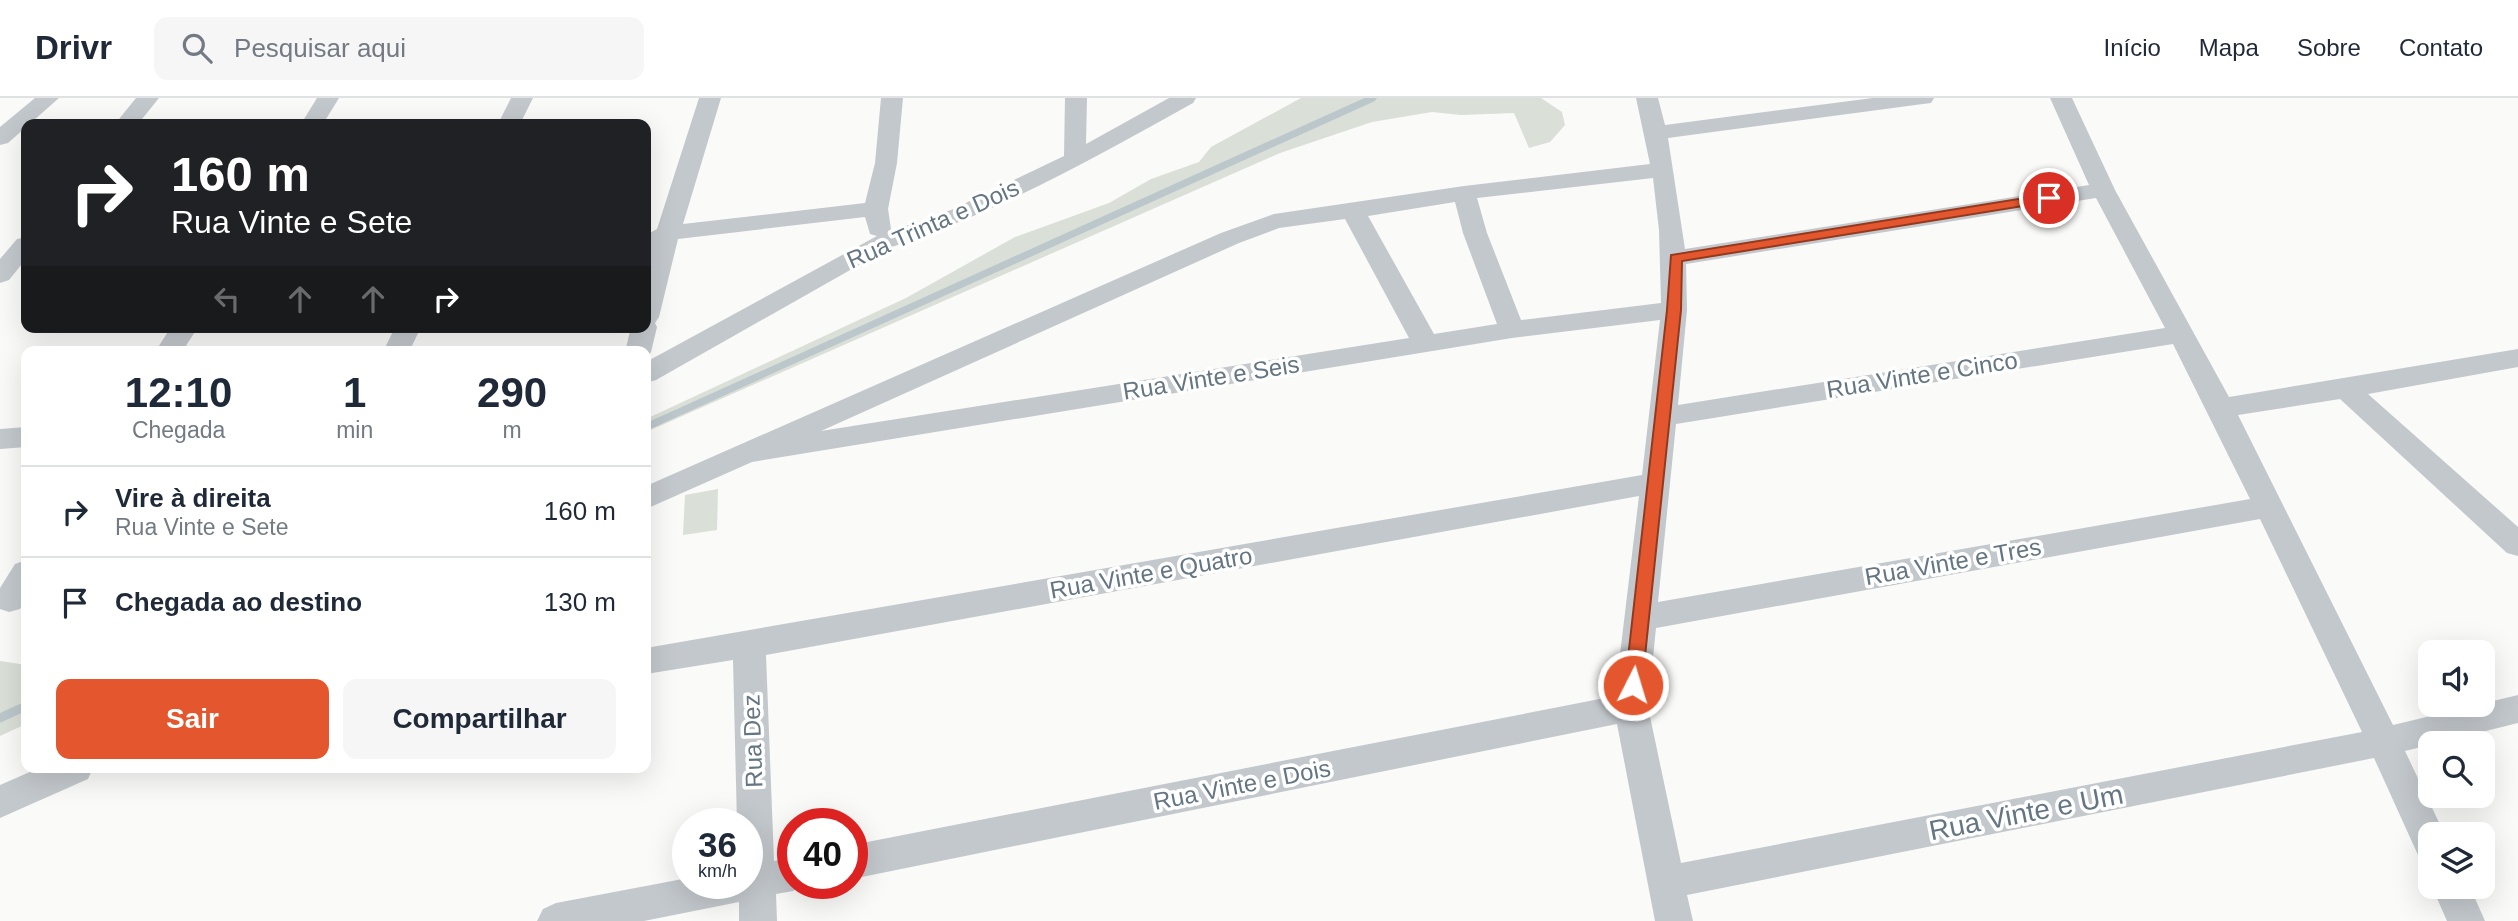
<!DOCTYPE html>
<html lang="pt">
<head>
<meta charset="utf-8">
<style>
	body { margin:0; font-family:Arial,sans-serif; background:#f6f6f7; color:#1f2937; height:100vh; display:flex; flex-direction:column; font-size:26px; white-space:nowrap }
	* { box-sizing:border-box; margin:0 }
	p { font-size:23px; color:#747a83 }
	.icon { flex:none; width:38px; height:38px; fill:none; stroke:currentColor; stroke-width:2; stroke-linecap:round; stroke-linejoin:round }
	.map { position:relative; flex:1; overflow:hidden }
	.side { position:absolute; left:21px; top:248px; width:630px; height:427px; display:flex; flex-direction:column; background:#fff; border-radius:14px; box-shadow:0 7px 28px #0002 }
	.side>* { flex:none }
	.hud { position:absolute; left:21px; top:21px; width:630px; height:214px; border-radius:14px; box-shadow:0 7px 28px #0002; background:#202124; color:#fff; overflow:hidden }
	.controls { position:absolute; left:2418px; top:542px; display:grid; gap:14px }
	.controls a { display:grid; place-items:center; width:77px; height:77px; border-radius:14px; background:#fff; box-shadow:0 7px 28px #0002; font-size:35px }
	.speed { position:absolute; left:672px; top:710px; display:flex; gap:14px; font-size:35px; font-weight:700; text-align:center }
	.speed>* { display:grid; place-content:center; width:91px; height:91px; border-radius:50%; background:#fff; box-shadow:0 7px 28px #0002; line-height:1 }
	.speed small { font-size:18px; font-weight:400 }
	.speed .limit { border:10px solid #d22; background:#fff; color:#111 }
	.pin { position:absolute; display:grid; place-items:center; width:60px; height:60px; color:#fff; margin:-30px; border:4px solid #fff; border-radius:50%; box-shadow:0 2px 7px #0007 }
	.me { position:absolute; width:77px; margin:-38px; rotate:5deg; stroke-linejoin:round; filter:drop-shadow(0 0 5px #0008) }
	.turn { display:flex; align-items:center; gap:24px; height:147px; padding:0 35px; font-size:32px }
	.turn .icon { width:91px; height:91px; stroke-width:2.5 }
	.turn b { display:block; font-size:49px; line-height:60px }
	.lanes { display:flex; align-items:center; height:66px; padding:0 35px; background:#0003; justify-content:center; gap:35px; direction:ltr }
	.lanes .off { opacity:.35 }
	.eta { display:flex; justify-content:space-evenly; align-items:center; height:119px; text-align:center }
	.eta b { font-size:42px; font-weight:700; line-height:49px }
	.action { display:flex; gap:14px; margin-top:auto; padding:14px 35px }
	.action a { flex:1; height:80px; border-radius:14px; background:#e4572e; color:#fff; font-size:28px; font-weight:700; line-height:80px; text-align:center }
	.action a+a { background:#f6f6f7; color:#1f2937 }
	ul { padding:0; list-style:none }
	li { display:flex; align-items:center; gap:21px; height:91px; padding:0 35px; border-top:2px solid #e0e1e3 }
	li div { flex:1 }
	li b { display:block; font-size:26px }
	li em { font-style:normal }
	header { display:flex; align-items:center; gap:42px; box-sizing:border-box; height:98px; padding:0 35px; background:#fff; border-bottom:2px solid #e0e1e3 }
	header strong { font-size:33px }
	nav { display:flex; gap:38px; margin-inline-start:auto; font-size:24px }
	.search { width:490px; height:63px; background:#f6f6f7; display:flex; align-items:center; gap:18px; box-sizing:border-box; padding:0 24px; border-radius:14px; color:#747a83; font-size:26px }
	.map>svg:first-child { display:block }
	.green { fill:#dadfd7 }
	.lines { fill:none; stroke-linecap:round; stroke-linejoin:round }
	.stream-far1 { stroke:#bbc7cb; stroke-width:7 }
	.stream { stroke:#bbc7cb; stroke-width:9 }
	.minor { fill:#c3c8cc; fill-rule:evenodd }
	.route { fill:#e4572e; stroke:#94391e; stroke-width:2 }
	.labels { text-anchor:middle; stroke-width:7; stroke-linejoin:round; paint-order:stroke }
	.street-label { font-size:24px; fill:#657683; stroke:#fff }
	.near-street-label { font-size:28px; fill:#657683; stroke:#fff }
</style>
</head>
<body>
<header>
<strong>Drivr</strong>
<div class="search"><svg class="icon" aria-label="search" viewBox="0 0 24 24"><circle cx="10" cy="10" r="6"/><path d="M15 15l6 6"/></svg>Pesquisar aqui</div>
<nav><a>Início</a><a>Mapa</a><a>Sobre</a><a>Contato</a></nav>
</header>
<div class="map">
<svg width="2518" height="823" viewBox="0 0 2518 823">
	<rect width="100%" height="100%" fill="#fafaf8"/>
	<g class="green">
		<polygon points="1301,0 1541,0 1562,14 1565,27 1550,44 1529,50 1514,15 1461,17 1432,14 1372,24 1280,55 646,334 646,321 906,200 1015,139 1109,105 1151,81 1199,64 1211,49"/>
		<polygon points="718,391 717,432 683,437 685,397"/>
		<polygon points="0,563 26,567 26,626 0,638"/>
	</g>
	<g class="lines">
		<polyline class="stream-far1" points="646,329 1373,0"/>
		<polyline class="stream" points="0,620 26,608"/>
		<g class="minor">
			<polygon points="35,0 59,0 8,45 0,47 0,29"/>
			<polygon points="136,0 159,0 138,26 115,26"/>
			<polygon points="317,0 339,0 323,26 301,26"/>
			<polygon points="511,0 533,0 520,26 498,26"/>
			<path d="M699,0H721L683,126L865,105L875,65L881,0H903L897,65L888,111L891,131L889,134L951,112L1064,58L1065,0H1087L1086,46L1169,0H1196L1193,5C1094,60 997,115 889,150L656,282L646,285V264L877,138L870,136L865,119L678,141L659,219L655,225L657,229L651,254L646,261V254H625L631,229H646V165L650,153L646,154V137L657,131Z"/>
			<path d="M1636,0H1658L1665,27L1873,0H1934L1931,5L1923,6L1668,40L1685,151L2089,87L2050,0H2072L2115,92L2229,299L2518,251V269L2368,296L2518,429V458L2507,455L2340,301L2238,317L2393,627L2518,597V625L2405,653L2445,737H2431V762L2418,757L2374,660L1687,797L1693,823H1655L1617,626L852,781V747L1615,598L1639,398L766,557L774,763L793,759V786H807L793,793L776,796L777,823H739V804L644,823H537L543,811L556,805L688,780V786H747V726H737L733,562L646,576V550L1642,377L1660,222L1512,240L752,364L646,411V388L1221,135L1274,116L1464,88L1650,66ZM1653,80L1659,132L1661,205L1521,222L1487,135L1477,100ZM2096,100L2165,230L1678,307L1687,212L1686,166ZM1455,104L1463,135L1497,226L1434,236L1368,118ZM1345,121L1409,240L821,333L1239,145L1279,130ZM2173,246L2250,401L1658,504L1676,326ZM2260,421L2362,634L1681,765L1648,609L1656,530Z"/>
			<polygon points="26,139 26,161 9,182 0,185 0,161 17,141"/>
			<polygon points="171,229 198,229 182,254 155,254"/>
			<polygon points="395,229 421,229 409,254 383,254"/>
			<polygon points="26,329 26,349 0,351 0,331"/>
			<polygon points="26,462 26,500 20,511 9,514 0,511 0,490 15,466"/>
			<polygon points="39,670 93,670 88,681 0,720 0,687"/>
			<polygon points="2432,789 2470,789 2485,823 2447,823"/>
		</g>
	</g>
	<polygon class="route" points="2049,96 2056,100 2054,103 1682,163 1681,212 1642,587 1640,592 1633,594 1627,592 1625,587 1667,212 1671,157"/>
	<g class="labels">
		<g class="street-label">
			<text transform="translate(933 126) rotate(-24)" y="8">Rua Trinta e Dois</text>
			<text transform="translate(1922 277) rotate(-9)" y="8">Rua Vinte e Cinco</text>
			<text transform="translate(1211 280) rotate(-9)" y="8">Rua Vinte e Seis</text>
			<text transform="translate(1953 464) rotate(-10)" y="8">Rua Vinte e Tres</text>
			<text transform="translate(1151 475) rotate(-10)" y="8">Rua Vinte e Quatro</text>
			<text transform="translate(753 643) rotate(-92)" y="8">Rua Dez</text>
			<text transform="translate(1242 687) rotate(-11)" y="8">Rua Vinte e Dois</text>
		</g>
		<g class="near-street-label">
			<text transform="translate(2026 714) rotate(-11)" y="10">Rua Vinte e Um</text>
		</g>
	</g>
</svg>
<div class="controls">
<a><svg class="icon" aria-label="sound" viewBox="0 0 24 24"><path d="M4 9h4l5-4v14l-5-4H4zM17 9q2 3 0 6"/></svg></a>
<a><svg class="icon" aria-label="search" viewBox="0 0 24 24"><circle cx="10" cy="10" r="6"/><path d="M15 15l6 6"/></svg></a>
<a><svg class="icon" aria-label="layers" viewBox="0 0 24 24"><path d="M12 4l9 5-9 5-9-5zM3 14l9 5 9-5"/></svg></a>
</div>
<div class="speed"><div>36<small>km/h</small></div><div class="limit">40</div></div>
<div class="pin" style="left:2049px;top:100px;background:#d93025"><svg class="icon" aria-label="arrive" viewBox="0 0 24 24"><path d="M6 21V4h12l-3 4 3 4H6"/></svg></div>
<svg class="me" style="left:1633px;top:587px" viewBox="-20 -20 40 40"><circle r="17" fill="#e4572e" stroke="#fff" stroke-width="3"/><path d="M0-11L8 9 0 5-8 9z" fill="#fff"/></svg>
<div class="hud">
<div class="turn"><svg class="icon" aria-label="right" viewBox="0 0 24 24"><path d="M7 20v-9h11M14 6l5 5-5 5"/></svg><div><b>160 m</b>Rua Vinte e Sete</div></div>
<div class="lanes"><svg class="icon off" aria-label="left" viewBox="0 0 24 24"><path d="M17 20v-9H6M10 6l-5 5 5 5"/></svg><svg class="icon off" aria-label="ahead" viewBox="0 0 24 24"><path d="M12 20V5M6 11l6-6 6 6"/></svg><svg class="icon off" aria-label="ahead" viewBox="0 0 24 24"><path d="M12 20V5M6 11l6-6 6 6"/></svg><svg class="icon" aria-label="right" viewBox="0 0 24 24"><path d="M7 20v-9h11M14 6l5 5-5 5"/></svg></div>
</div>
<section class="side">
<div class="eta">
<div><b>12:10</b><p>Chegada</p></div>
<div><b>1</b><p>min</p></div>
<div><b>290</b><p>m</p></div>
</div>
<ul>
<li><svg class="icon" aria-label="right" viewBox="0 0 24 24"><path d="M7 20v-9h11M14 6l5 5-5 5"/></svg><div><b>Vire à direita</b><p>Rua Vinte e Sete</p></div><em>160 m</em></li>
<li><svg class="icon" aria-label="arrive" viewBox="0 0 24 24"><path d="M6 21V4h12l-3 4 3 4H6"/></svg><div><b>Chegada ao destino</b></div><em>130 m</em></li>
</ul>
<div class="action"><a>Sair</a><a>Compartilhar</a></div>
</section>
</div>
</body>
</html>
